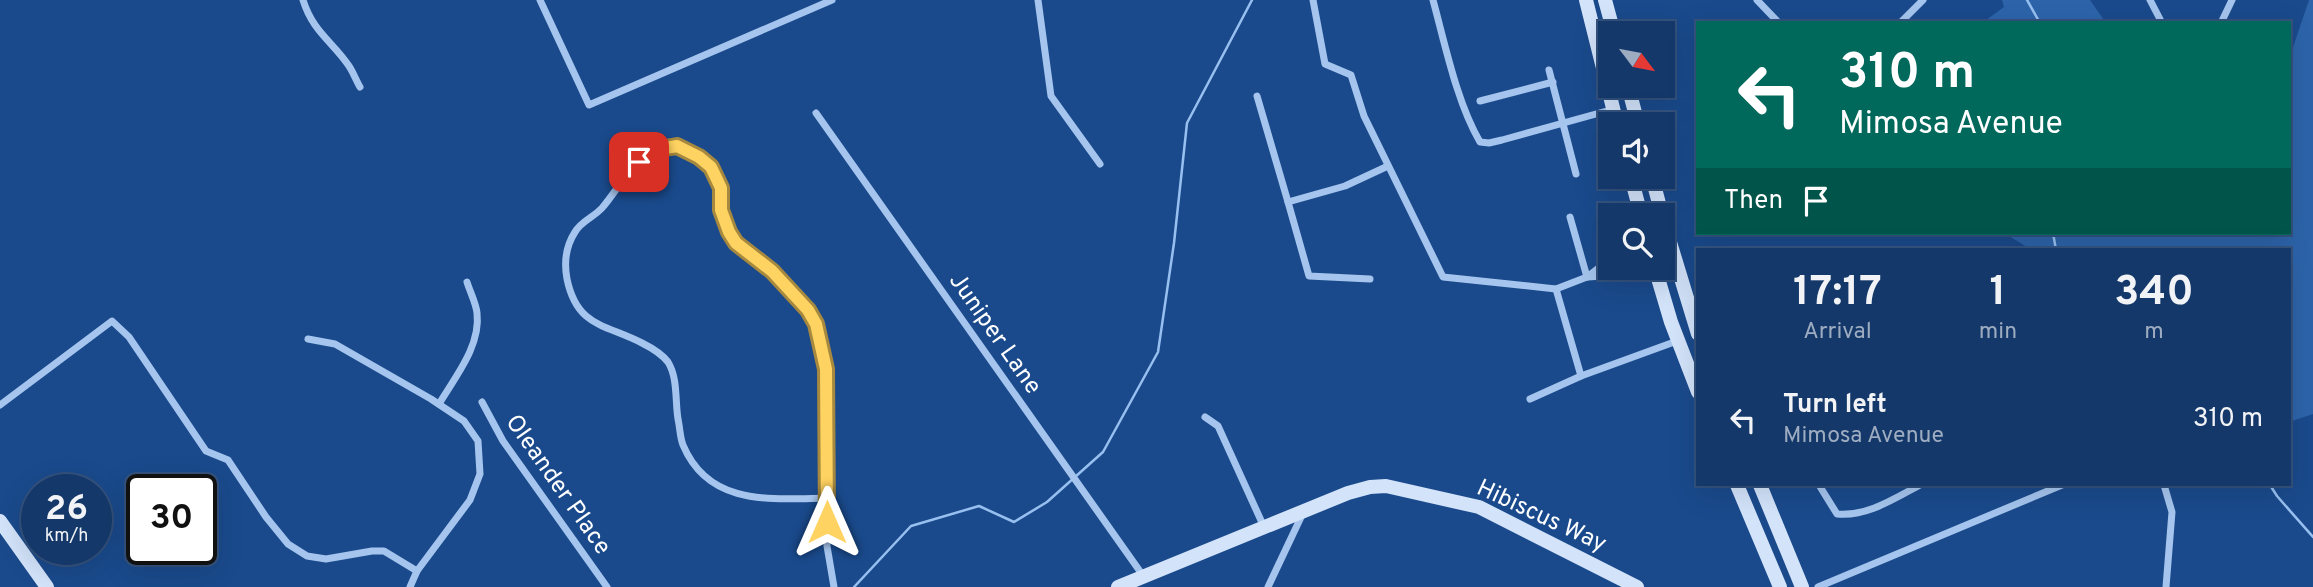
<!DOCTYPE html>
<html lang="en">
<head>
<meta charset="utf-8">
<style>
	body { margin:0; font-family:Overpass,sans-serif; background:#214371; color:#f1f3f6; height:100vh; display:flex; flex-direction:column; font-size:26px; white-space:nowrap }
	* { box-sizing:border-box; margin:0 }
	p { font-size:23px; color:#9dacc0 }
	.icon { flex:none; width:38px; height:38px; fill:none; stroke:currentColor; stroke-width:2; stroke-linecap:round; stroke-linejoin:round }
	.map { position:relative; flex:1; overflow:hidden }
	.drawer { position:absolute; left:1696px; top:248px; width:595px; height:238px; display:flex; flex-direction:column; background:#143869; border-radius:0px; box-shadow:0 7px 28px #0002,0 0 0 2px #33527d }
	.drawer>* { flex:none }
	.top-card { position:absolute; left:1696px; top:21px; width:595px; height:214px; border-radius:0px; box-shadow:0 7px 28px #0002,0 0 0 2px #33527d; background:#00695c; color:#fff; overflow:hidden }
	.needle { width:46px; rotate:122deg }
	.controls { position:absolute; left:1598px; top:21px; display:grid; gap:14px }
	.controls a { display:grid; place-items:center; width:77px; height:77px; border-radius:0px; background:#143869; box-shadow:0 7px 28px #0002,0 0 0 2px #33527d; font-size:35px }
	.speed { position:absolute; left:21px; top:474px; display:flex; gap:14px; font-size:35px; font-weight:700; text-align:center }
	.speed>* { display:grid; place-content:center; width:91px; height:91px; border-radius:50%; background:#143869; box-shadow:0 7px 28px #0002,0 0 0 2px #33527d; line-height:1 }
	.speed small { font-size:18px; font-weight:400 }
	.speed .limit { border:4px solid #111; border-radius:10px; background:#fff; color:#111 }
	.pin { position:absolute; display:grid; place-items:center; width:60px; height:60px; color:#fff; margin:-30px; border-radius:14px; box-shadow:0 4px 10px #0006 }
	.me { position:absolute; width:77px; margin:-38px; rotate:0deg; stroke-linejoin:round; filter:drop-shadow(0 0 5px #0008) }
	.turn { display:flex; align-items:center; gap:24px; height:147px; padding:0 28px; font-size:32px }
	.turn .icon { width:91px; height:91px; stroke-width:2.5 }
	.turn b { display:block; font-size:49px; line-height:60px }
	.then { display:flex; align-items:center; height:66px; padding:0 28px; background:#0003; gap:14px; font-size:26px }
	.eta { display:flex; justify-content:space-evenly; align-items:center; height:119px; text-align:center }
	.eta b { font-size:42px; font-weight:700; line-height:49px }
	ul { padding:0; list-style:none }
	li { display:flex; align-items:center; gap:21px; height:105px; padding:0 28px }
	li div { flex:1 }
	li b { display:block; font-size:26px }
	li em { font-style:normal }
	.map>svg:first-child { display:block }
	.green { fill:#2d64aa }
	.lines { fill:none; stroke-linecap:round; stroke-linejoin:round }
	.stream { stroke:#97c0f0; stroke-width:2.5 }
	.street { stroke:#a5c5ee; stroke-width:7 }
	.secondary { stroke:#d2e3fa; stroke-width:14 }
	.route-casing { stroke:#a6893f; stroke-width:18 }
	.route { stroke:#ffd361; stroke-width:12 }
	.labels { text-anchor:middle; stroke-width:5; stroke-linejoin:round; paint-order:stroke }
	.street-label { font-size:24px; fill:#fff; stroke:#1a4a8c }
</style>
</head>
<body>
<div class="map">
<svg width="2313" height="587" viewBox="0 0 2313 587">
	<rect width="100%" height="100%" fill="#1a4a8c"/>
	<g class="green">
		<polygon points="2002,0 2090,0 2106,23 1982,23 2004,7"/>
		<polygon points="2309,0 2313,0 2313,414 2289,422 2289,250 2032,250 2004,233 2289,233 2289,59"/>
	</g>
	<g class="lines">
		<g class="stream">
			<polyline points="2027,0 2040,23"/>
			<polyline points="2053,233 2056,250"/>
			<polyline points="2270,485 2277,496 2313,537"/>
			<polyline points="854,587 911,526 979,506 1014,522 1047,502 1103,452 1158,352 1174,243 1187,123 1252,0"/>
		</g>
		<g class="street">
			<path d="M303,0C313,32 332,41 349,66C353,72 356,80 360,87"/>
			<polyline points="540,0 589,105 832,0"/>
			<polyline points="1038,0 1051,96 1100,164"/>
			<polyline points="1313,0 1325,64 1351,75 1364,116 1443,277 1556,289 1581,376 1677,341"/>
			<path d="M1433,0C1445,44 1457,103 1480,142L1489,143L1502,140L1614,109"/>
			<polyline points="1757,0 1779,23"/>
			<polyline points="2150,0 2162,23"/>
			<polyline points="1900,23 1923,0"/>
			<polyline points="2221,23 2232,0"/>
			<polyline points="1549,70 1576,174"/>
			<polyline points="1257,96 1288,202"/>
			<polyline points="1480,101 1553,82"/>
			<polyline points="816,113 1144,577"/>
			<path d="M677,146L699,157L711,167L721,189V210L729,232L736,243L772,271L808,310L816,324L826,368L827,498C772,499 709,507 683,445C680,438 680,428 678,419C675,401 678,378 668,362C661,353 652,348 642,343C605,324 577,327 567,279C564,263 566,246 575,232C581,221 594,217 602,208C616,192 633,161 651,151C658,147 669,147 677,146Z"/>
			<polyline points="1570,217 1587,277"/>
			<polyline points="1588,277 1602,276 1631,268"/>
			<polyline points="1370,279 1309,276 1288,202 1345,186 1388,166"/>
			<polyline points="1556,289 1587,277 1600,267 1610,264"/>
			<polyline points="308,339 335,344 431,399 464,421 478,441 480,474 470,500 417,571 410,587"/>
			<polyline points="1530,399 1581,376"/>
			<polyline points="482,402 503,441 607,587"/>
			<path d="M439,404C455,377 481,346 477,313C476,303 470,292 467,282"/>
			<polyline points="0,405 112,321 129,337 206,451 228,460 266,517 288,544 307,556 326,559 372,551 384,551 417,571"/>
			<polyline points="1205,417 1218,426 1264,527"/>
			<path d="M1819,485L1837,514C1867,517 1895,498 1920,485"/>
			<polyline points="2164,485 2172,512 2166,587"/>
			<polyline points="827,498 827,546 834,587"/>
			<polyline points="1268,587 1302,515"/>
			<polyline points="1818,587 2062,485"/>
		</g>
		<g class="secondary">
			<polyline points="1586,0 1617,124"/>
			<polyline points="1605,0 1614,33"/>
			<polyline points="1628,86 1638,124"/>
			<polyline points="1631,177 1641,215"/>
			<polyline points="1652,177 1662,215"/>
			<polyline points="1662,216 1698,334"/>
			<polyline points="1655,268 1671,322 1698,392"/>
			<polyline points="1737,485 1780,587"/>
			<polyline points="1760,485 1802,587"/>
			<polyline points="0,521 47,587"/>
			<polyline points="1118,587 1348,493 1370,487 1386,486 1479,507 1637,587"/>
		</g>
	</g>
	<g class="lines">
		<g class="route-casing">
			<polyline id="route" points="639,162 654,150 677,146 699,157 711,167 721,188 721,210 729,232 736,243 772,271 808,310 816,324 826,369 827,522"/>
		</g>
		<use href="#route" class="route"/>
	</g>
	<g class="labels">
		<g class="street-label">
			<text transform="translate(996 333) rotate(55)" y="8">Juniper Lane</text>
			<text transform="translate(559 484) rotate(55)" y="8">Oleander Place</text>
			<text transform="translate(1542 515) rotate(25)" y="8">Hibiscus Way</text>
		</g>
	</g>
</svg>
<div class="controls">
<a><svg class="needle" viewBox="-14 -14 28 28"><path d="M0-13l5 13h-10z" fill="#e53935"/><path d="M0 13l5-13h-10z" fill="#9dacc0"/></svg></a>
<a><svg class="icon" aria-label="sound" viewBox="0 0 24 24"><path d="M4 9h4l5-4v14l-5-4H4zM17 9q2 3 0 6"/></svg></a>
<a><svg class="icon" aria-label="search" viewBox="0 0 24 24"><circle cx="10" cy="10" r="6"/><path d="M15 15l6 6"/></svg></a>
</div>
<div class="speed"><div>26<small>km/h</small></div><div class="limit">30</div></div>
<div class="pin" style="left:639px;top:162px;background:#d93025"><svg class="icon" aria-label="arrive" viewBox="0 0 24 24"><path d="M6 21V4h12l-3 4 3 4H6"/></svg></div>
<svg class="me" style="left:827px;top:522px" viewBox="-20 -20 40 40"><path d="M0-17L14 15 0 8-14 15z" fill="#ffd361" stroke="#fff" stroke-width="4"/></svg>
<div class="top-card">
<div class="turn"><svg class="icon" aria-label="left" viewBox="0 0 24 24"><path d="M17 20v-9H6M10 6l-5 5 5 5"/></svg><div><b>310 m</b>Mimosa Avenue</div></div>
<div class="then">Then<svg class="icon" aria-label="arrive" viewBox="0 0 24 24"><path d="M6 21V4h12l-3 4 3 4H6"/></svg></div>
</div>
<section class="drawer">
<div class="eta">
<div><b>17:17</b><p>Arrival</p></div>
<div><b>1</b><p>min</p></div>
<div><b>340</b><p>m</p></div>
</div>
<ul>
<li><svg class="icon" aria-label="left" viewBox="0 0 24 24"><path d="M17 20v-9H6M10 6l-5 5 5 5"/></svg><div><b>Turn left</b><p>Mimosa Avenue</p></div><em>310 m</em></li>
</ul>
</section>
</div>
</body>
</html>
